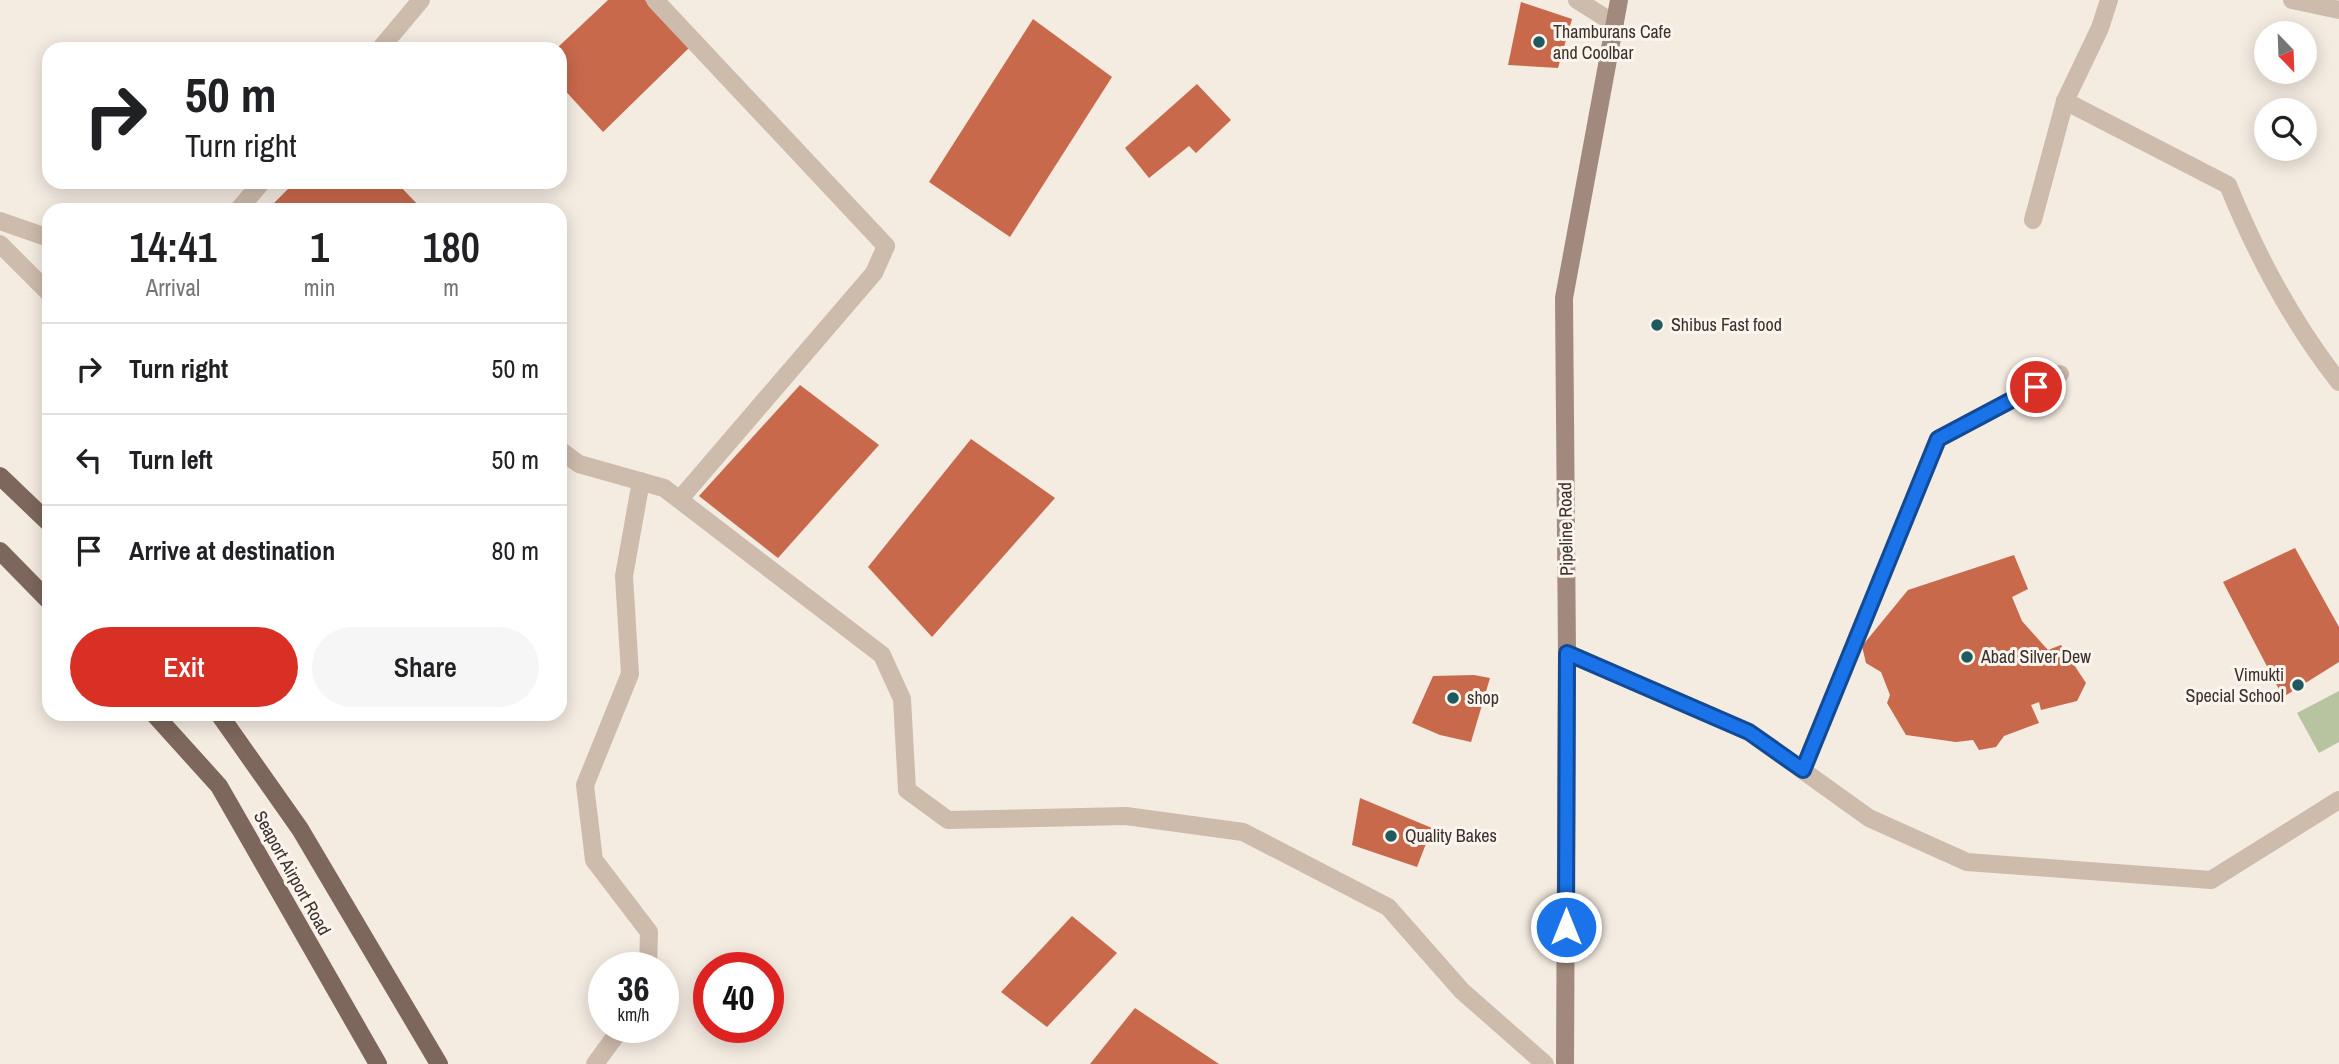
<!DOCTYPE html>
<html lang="en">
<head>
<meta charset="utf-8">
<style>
	body { margin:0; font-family:"Archivo Narrow",sans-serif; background:#f6f6f6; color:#202124; height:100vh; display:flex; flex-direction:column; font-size:26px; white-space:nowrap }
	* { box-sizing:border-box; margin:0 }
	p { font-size:23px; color:#757577 }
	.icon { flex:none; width:38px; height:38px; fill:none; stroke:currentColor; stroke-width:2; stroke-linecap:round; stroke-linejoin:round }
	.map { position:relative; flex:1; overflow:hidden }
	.details { position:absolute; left:42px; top:203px; width:525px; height:518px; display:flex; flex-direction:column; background:#fff; border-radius:21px; box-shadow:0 4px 18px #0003 }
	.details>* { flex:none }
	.hud { position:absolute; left:42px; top:42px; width:525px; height:147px; border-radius:21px; box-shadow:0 4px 18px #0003; background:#fff; color:#202124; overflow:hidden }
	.needle { width:46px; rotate:157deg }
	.buttons { position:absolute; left:2254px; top:21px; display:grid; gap:14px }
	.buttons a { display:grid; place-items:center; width:63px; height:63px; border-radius:50%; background:#fff; box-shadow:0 4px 18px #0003; font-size:35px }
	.speed { position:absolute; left:588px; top:952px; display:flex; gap:14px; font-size:35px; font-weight:700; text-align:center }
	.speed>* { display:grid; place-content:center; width:91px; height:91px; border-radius:50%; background:#fff; box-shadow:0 4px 18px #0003; line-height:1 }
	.speed small { font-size:18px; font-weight:400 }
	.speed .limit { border:10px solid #d22; background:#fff; color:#111 }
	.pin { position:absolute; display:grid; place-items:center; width:60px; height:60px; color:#fff; margin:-30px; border:4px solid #fff; border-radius:50%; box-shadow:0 2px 7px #0007 }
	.me { position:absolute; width:77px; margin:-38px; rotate:0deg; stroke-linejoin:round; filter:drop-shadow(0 0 5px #0008) }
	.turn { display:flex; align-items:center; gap:24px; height:147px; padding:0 28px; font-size:32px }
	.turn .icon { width:91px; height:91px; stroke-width:2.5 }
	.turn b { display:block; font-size:49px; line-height:60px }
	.eta { display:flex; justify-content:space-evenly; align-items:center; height:119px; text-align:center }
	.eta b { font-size:42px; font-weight:600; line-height:49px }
	.cta { display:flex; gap:14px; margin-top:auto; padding:14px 28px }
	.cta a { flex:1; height:80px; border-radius:42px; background:#d93025; color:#fff; font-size:28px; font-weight:600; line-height:80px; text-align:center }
	.cta a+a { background:#f6f6f6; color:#202124 }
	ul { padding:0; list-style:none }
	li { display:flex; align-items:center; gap:21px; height:91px; padding:0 28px; border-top:2px solid #e0e0e0 }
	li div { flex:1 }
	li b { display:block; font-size:26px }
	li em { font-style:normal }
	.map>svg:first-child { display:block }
	.green { fill:#b8c4a0 }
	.building { fill:#c8694b }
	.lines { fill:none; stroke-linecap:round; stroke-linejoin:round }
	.street { stroke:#cdbbac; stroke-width:18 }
	.secondary { stroke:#a18a7d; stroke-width:18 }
	.primary { stroke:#7d675c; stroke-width:18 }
	.route-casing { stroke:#114b97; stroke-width:18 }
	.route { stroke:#1a73e8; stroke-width:12 }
	.poi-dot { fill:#1f5a5e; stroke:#fbf5ee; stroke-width:2.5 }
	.labels { text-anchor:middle; stroke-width:6; stroke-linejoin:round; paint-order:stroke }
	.poi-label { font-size:18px; fill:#3b302b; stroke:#fbf5ee; text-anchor:start }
	.street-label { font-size:18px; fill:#3b302b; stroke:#fbf5ee }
</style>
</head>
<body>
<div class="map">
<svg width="2339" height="1064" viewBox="0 0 2339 1064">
	<rect width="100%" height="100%" fill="#f4ebe1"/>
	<polygon class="green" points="2339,691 2339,742 2319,753 2297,713"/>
	<g class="building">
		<polygon points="608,0 645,0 691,46 603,132 560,85 560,49 556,49"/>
		<polygon points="1521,2 1572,19 1558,68 1508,65"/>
		<polygon points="1033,19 1112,77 1010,237 929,182"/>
		<polygon points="1197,84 1231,120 1196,153 1189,146 1149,178 1125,148"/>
		<polygon points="295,182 396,182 423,210 277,210 272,205"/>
		<polygon points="800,385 879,445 778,558 699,496"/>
		<polygon points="971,439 1055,498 932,637 868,567"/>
		<polygon points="2295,548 2339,627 2339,662 2283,697 2223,582"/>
		<polygon points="2014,555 2028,589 2012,597 2022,621 2048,650 2061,645 2086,683 2077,701 2041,710 2039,702 2031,705 2039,723 2004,736 1996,747 1979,750 1973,740 1956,742 1906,735 1887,703 1890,695 1881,672 1866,663 1862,646 1908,590"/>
		<polygon points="1474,675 1490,678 1471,742 1440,735 1412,723 1433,676"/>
		<polygon points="1360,798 1432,828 1417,867 1352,845"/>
		<polygon points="1072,916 1117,953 1047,1027 1001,992"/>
		<polygon points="1135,1008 1219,1064 1090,1064"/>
	</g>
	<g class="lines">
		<g class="street">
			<polyline points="655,0 886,246 874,273 680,499"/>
			<polyline points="1577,0 1615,24"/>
			<polyline points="2292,0 2339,10"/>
			<polyline points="380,49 421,0"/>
			<path d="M2065,101L2228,185C2257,256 2291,321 2339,382"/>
			<polyline points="238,210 262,182"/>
			<polyline points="2033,220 2065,101 2100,28 2109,0"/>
			<polyline points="0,221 49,238"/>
			<polyline points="0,244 49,293"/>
			<polyline points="560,450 579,464 664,488 882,655 902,699 907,790 948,820 1126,816 1243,832 1388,907 1462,991 1545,1064"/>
			<polyline points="641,481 624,576 630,674 585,785 594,860 649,932 648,968"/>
			<polyline points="1567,653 1749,732 1869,818 1967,862 2211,880 2339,800"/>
			<polyline points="1803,770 1938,439 2060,374"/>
			<polyline points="595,1064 622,1027"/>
		</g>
		<polyline class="secondary" points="1565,1064 1567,653 1564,298 1619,0"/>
		<g class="primary">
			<polyline points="0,476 49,523"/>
			<polyline points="0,551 49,601"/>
			<polyline points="154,714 219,786 378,1064"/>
			<polyline points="219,714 300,829 439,1064"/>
		</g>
	</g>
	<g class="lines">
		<g class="route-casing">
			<polyline id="route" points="1566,927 1567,653 1749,732 1803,770 1938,439 2036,387"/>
		</g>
		<use href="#route" class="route"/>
	</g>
	<g class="poi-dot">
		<circle cx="1539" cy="42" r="7"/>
		<circle cx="1657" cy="325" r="7"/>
		<circle cx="1967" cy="657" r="7"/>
		<circle cx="2298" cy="685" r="7"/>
		<circle cx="1453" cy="698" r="7"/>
		<circle cx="1391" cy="836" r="7"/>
	</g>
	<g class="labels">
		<g class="poi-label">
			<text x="1553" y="38">Thamburans Cafe<tspan x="1553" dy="21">and Coolbar</tspan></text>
			<text x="1671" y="331">Shibus Fast food</text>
			<text x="1981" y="663">Abad Silver Dew</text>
			<text x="2284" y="681" text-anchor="end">Vimukti<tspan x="2284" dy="21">Special School</tspan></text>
			<text x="1467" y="704">shop</text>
			<text x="1405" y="842">Quality Bakes</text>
		</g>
		<g class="street-label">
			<text transform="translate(1566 529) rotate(-91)" y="6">Pipeline Road</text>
			<text transform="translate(292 873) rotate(61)" y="6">Seaport Airport Road</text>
		</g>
	</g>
</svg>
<div class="buttons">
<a><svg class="needle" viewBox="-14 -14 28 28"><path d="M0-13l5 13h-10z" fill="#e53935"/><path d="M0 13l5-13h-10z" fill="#757577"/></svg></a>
<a><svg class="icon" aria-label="search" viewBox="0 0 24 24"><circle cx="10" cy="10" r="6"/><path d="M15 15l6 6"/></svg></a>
</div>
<div class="speed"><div>36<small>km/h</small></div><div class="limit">40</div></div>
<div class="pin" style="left:2036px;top:387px;background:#d93025"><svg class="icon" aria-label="arrive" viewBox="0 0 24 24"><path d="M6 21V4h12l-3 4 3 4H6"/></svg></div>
<svg class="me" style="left:1566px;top:927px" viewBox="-20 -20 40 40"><circle r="17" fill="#1a73e8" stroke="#fff" stroke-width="3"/><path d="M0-11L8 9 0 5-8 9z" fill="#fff"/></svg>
<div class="hud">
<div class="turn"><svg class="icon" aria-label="right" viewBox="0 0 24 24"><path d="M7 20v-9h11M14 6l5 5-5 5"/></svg><div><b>50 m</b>Turn right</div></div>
</div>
<section class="details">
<div class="eta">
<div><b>14:41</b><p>Arrival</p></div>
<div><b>1</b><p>min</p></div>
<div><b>180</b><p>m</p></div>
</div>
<ul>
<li><svg class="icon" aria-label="right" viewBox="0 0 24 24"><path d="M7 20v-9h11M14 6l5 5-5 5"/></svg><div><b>Turn right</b></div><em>50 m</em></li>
<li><svg class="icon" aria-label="left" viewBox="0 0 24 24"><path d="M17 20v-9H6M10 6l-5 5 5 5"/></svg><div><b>Turn left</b></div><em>50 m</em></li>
<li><svg class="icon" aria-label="arrive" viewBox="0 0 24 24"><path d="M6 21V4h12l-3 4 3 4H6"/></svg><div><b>Arrive at destination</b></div><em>80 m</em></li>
</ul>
<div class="cta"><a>Exit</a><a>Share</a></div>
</section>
</div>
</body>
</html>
